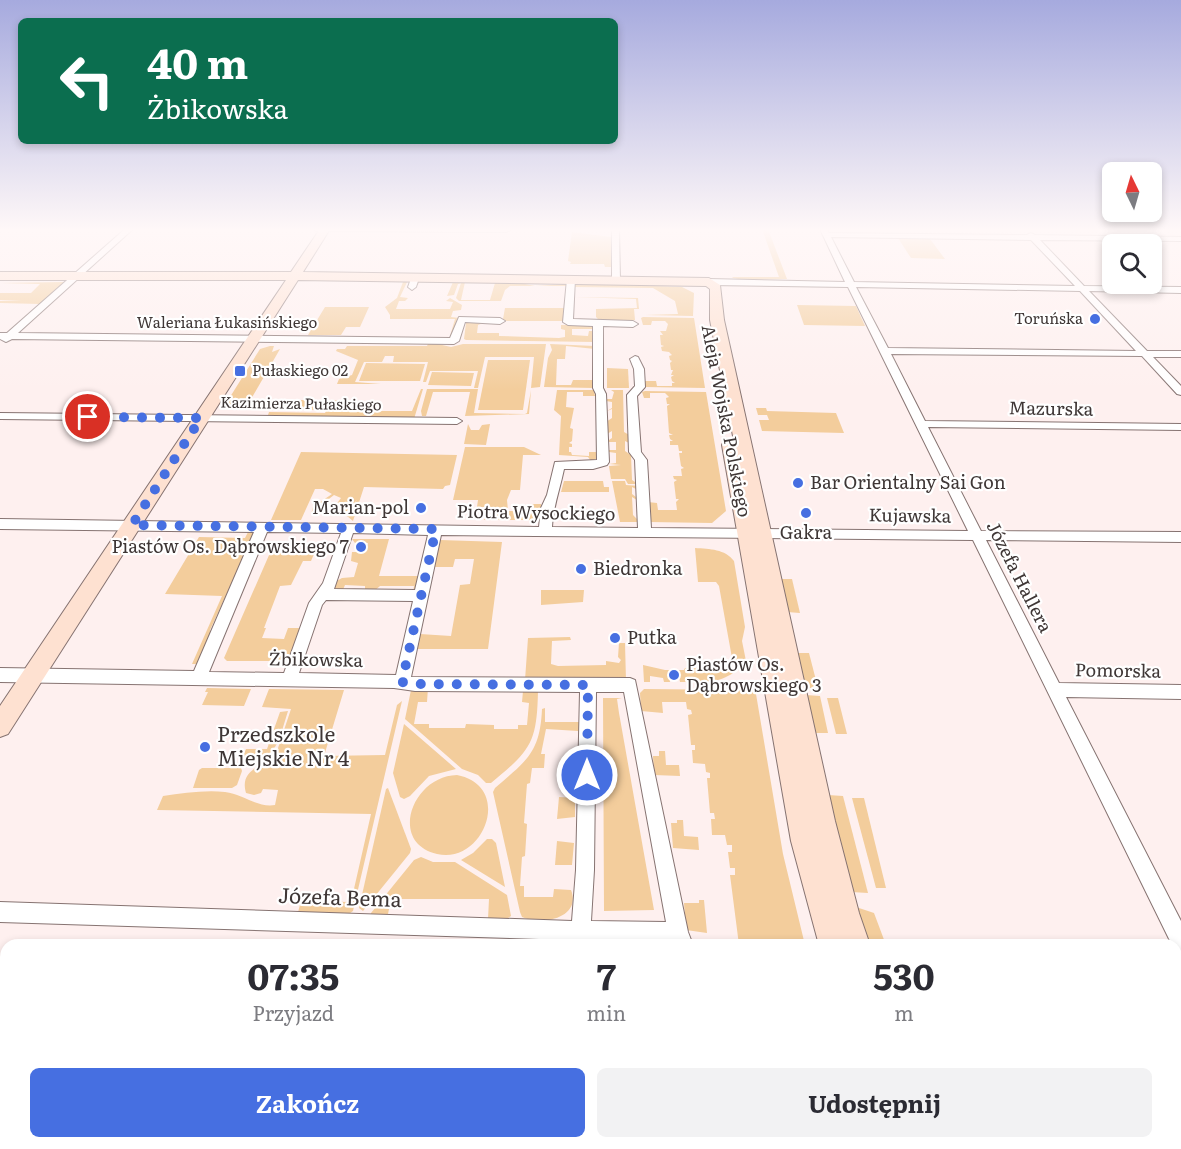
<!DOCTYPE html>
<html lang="pl">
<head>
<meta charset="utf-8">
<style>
	body { margin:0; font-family:Literata,serif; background:#f2f2f3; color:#2b2b33; height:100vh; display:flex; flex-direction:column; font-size:22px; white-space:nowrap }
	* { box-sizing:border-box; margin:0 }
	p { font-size:20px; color:#7c7c81 }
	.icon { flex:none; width:33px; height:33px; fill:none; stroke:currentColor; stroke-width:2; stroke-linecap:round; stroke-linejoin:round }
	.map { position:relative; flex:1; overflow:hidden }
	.sheet { position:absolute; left:0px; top:939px; width:1182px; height:210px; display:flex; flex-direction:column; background:#fff; border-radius:18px 18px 0 0; box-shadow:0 3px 9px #0003 }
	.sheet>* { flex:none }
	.hud { position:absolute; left:18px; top:18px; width:600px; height:126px; border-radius:9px; box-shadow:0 3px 9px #0003; background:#0b6e4f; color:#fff; overflow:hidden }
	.needle { width:39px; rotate:355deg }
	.buttons { position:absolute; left:1102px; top:162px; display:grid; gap:12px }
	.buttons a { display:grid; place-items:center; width:60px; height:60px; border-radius:9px; background:#fff; box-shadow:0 3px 9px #0003; font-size:30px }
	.pin { position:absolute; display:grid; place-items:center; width:51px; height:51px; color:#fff; margin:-26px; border:3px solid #fff; border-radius:50%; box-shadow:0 2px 6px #0007 }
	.me { position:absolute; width:66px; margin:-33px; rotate:0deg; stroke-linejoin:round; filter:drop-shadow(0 0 4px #0008) }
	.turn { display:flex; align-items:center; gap:21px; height:126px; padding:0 30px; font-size:27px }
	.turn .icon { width:78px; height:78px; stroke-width:2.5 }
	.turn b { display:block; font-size:42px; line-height:51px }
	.eta { display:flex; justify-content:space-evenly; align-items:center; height:102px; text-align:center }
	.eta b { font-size:36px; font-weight:700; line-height:42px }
	.primary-button { display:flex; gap:12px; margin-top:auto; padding:12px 30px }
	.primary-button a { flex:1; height:69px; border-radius:9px; background:#466fe1; color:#fff; font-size:24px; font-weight:700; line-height:69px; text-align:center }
	.primary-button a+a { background:#f2f2f3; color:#2b2b33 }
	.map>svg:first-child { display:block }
	.green { fill:#f3cd9c }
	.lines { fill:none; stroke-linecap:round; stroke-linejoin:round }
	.street-casing { stroke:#867371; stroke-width:2 }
	.secondary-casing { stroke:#867371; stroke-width:2 }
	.street { fill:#fff; fill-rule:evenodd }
	.secondary { fill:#fee1d1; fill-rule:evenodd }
	.route { stroke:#466fe1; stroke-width:10; stroke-dasharray:0 18 }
	.poi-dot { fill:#466fe1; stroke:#fff; stroke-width:2 }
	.labels { text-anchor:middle; stroke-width:4.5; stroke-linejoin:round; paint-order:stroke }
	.far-poi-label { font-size:15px; fill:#3f3736; stroke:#fff; text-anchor:end }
	.far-street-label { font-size:15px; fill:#3f3736; stroke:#fff }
	.street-label { font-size:18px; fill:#3f3736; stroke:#fff }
	.poi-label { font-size:18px; fill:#3f3736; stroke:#fff; text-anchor:start }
	.near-poi-label { font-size:21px; fill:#3f3736; stroke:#fff; text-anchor:start }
	.near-street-label { font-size:21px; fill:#3f3736; stroke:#fff }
</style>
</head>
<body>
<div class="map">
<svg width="1181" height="1149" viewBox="0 0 1181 1149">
	<rect width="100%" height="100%" fill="#fef0ef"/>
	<g class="green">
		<polygon points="762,229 768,229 787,279 743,280 733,278 732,277 779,277"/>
		<polygon points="572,232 611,237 612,267 605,267 604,264 570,264 571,262 568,261"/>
		<polygon points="898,238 930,239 945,259 911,258"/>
		<polygon points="401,280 408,280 400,297 408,298 405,301 399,301 396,309 450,309 453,302 446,301 450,298 462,305 461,310 453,311 451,317 460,318 454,336 450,336 455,319 390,319 390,315 385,307 397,298 403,282"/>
		<polygon points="416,280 465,282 461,300 490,300 495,283 515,282 535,286 567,284 566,286 510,286 505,290 501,301 459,301 456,298 461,283 458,284 454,295 447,296 453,282 419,282 418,285 415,285"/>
		<polygon points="64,282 40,304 0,303 0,301 22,300 0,300 0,293 31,293 40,284 0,283"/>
		<polygon points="575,283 682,287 694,293 693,316 645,315 678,314 675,301 653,288 574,287"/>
		<polygon points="574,297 638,298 639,309 634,309 635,320 599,320 596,317 596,309 637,308 636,299"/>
		<polygon points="797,305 856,306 865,326 804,325"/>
		<polygon points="325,307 369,307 360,327 346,327 341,335 308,335"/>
		<polygon points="505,308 567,308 563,321 506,321 503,319"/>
		<polygon points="643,317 694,318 705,388 645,387 645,381 656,381 657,386 672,386 672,383 675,383 672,381 671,377 674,375 671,375 673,370 671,370 670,363 672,361 670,360 669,356 672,355 669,352 662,351 661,347 664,346 661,345 660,335 663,335 660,331 666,331 668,324 665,321 652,321 651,325 643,325 641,318"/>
		<polygon points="472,322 483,323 478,325 477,333 499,333 499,336 559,338 565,337 565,330 561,329 561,325 590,325 596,329 572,329 572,335 588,336 589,331 596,331 596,342 466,340 464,339 466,323"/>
		<polygon points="429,342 451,347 463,344 546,344 540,387 531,388 534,357 485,357 478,388 474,388 478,371 430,371 426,382 423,382 428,362 393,362 394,356 385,356 382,362 364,362 355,382 381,384 337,384 339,379 352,375 358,360 336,351 337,349 345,349 347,346 427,346"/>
		<polygon points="550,344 595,346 595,349 566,346 565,359 557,359 556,385 571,385 573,380 595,380 594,388 544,387 548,358 552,350"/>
		<polygon points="270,346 274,346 272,352 280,349 247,406 225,405 260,349"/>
		<polygon points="488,360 530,360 523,410 478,410"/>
		<polygon points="366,363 425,364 420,381 359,381"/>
		<polygon points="607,368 628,369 629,388 607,388"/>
		<polygon points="432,372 474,373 471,386 428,385"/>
		<polygon points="421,389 423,389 414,419 268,415 269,412 325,413 332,400 347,401 343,411 412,411"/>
		<polygon points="427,389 478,389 474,413 525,414 527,413 531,390 529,414 465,416 470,392 433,392 426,416 422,416 421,411"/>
		<polygon points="557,390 594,390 595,396 583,396 583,392 567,392 566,407 574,408 570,428 573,429 572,441 569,443 572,444 572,447 569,447 569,452 571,452 572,455 589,456 589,452 596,452 598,458 591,461 588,457 559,455 561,416 554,410"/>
		<polygon points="611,390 623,390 624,432 631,436 631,444 625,441 625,451 631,455 632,480 638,484 628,484 625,479 611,479 609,466 621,465 609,464 616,463 616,453 609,452 609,450 616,450 616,442 606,442 612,438 612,431 607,434 606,422 612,418 612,409 607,411 612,408 612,402 606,401 606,399 612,399 614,392"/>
		<polygon points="645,391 706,392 726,511 712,523 649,522 648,502 657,503 658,510 677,510 676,502 679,499 676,499 674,482 677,480 674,479 673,476 682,476 681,469 684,468 681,466 679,453 682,453 682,451 679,451 678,445 670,445 670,441 673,441 670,439 669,435 673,435 669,433 667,406 670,404 667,404 666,398 669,397 665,393 650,393 650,398 644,398 642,392"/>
		<polygon points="271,400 328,400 320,410 272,409 267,408"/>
		<polygon points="756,408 766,408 767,411 836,413 844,433 762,431 759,420 769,420 767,415 758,415"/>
		<polygon points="468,424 471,430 479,430 482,425 490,424 486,445 464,444"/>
		<polygon points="465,447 524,447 541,455 523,455 520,490 511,490 507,500 508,511 527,511 528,504 541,504 541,520 494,520 499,511 490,510 489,516 492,516 492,520 484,520 487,507 477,507 478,500 453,500"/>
		<polygon points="301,452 457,455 450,485 445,486 443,489 364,487 353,521 347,516 357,500 344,514 335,506 341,498 334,495 317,508 321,513 311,514 313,507 332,494 323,489 315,489 301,520 271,520"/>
		<polygon points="564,481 603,481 604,487 609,487 609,492 561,492"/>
		<polygon points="612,481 625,481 626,485 640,486 640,491 632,487 632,494 640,500 640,502 632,497 633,515 640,522 620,522"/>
		<polygon points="248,532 253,533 253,537 210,630 212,632 198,664 192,664 222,596 165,594 199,537 245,538"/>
		<polygon points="352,539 389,539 379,576 418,576 427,540 429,540 417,590 413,592 414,586 380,586 372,593 365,593 365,586 345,585 342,592 335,590 333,583 342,578 354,577 358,563 351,561 352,552 366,552 368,543 355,543"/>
		<polygon points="440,540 502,542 488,649 413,649 416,637 420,634 451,636 460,585 470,584 474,559 455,559 453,567 435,567 432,565"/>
		<polygon points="273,546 279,546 276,553 314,554 311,561 303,561 291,585 280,586 264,628 266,628 262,638 284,639 288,628 301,628 291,658 285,661 227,661 224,658"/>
		<path d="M695,548C710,549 725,549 734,561L745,627L742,641L746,661C725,685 709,682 680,682L678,672H669L670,682H664L663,678L650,676V682H644L643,665L665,670H684L685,668L734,669L719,586L716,582H698Z"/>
		<polygon points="780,579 792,579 800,613 787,612"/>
		<polygon points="541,590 584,590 583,602 541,605"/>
		<polygon points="570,637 571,640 552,641 551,664 558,666 606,665 606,661 619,663 621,660 618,657 619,643 625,643 626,681 525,680 528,638"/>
		<polygon points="796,653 809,653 818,688 804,688"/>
		<polygon points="207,688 251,689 244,706 202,705 208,692 205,692"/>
		<path d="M428,688L427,702H418L414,724H429V728H465L466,724L494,725V729H518V725H527L529,703L522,702L523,691L538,690C537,743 531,750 491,783H486L478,775L462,769L405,719L411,690Z"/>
		<path d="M269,689L344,690L324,756L385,755L397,705L402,701L353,911L344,917L297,916L301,901L351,902L371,814L157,810L163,796C183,793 205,790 225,792C243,794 257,808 275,805L278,790L263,789L261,793L254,795L246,793C239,769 263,766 277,757L276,754L291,709L262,707Z"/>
		<polygon points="644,689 750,690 756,694 783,854 805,945 739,945 730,875 735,875 735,868 730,868 728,852 732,852 732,845 727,845 725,835 712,835 711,819 715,819 714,813 710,813 707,778 710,778 710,773 706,772 705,764 693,763 692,750 695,750 695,745 691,745 688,715 692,714 691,710 687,709 686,702 662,702 663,713 641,711 640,693"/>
		<polygon points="806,695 820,696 828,733 814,733"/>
		<polygon points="603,698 622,698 617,699 619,713 654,910 604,911"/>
		<polygon points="827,698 838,698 847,734 836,734"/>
		<path d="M545,708V722H579L582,725L580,736L578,737V731L546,729L541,754H545L544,768H532L530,783L527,784L524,823L527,824L525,856L522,857L520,886H524V897H553L554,889L571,890C582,918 541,926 522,917L520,912L493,792L495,788C527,760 540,753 542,709Z"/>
		<path d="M288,711C278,742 278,761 241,761L246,749H267L280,712Z"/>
		<polygon points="404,724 456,769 429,776 410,796 404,799 400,797 393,773"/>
		<polygon points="659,751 665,751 666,765 679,765 680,776 654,775 653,756 659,756"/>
		<polygon points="202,768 241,768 242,771 237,785 232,788 193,788 199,770"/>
		<path d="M457,775C514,786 484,865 437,854C388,843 412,776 457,775Z"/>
		<polygon points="388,788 411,849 410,853 363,911 359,908 386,789"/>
		<polygon points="828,795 843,796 868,893 851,892"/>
		<polygon points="559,797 575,798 575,817 557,819"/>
		<polygon points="852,798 864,798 886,888 876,888"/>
		<polygon points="677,820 683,820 684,836 698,837 699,850 673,848 671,823 677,823"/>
		<polygon points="487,839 492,839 496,843 505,887 461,860 473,853"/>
		<polygon points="557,841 574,843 572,865 555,865"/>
		<polygon points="421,857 433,862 455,862 507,895 511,916 505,920 488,919 489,899 391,899 387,919 371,918 371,913 414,860"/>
		<polygon points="699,900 704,900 707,933 686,930 684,903 699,903"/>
		<polygon points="856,907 874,913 886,945 867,945"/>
		<polygon points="87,1143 301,1143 299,1149 84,1149"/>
		<polygon points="688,1143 872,1143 875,1149 688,1149"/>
	</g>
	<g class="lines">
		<g class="street-casing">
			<g id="street">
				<polygon points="125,229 133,229 18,333 450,338 459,317 500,318 505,321 500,324 465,322 459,341 454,344 12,339 6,342 0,339 0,333 7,333"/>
				<polygon points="313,229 509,229 510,230 506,232 317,231"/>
				<polygon points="612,229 619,229 620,280 616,283 612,280"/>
				<path d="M820,229H826L829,233L1027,235L1031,233L1035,235L1181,237V241L1040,240L1084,286L1181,287V293L1089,291L1147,351H1181V357H1153L1181,386V395L1177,394L1142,356L891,354L925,421L1181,424V430L928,427L981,531L1181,532V542L986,540L1059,683L1181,685V699L1066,697L1181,921V952L1176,950V945H1172L973,540L441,535L411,677L630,678L635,680L688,932L693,945H673L672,942L590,941V945H570V940L0,922V902L572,921L576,870L580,692L415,691L394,688L0,682V668L194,671L254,532L0,529V519L539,527L541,508L547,495L555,462L597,460L596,394L593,388V326L568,325L563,322L567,279L571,276L575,279L573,319L633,321L638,324L633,327L603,326V388L606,394L609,462L607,465L593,469H564C560,489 553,507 552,527L638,528L635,460L629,452L627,395L635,386L634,369L630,359L635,356L638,357L644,369L645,387L637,396L641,452L647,460L651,528L968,531L848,287L709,285L705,282L709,279L845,282ZM831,237L1031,240L1075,286L854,282ZM856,287L1080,291L1136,351L888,348ZM267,532L341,533L323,583L309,603L284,673L209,672ZM353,533L428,535L415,590L334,589ZM326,600L413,601L396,675L299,673L322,605ZM596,692H624L666,922L591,921L594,870Z"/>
				<polygon points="412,276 419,278 416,287 412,290 408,287"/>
				<polygon points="0,413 457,418 462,421 457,424 0,419"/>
				<polygon points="69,1143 93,1143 90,1149 66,1149"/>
			</g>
		</g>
		<g class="secondary-casing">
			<g id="secondary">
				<polygon points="320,229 330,229 303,272 709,278 720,285 724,320 835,821 859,913 870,945 819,945 791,841 722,445 724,441 734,441 710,320 710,289 706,286 298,280 8,734 0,737 0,706 286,280 0,280 0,272 291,272"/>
				<polygon points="886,1143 949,1143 952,1149 889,1149"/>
			</g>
		</g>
		<use href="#street" class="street"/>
		<use href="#secondary" class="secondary"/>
	</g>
	<linearGradient id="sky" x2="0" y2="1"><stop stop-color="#a6aade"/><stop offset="0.59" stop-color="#fff8f8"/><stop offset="1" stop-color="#fff8f8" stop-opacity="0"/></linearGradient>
	<rect width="1181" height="390" fill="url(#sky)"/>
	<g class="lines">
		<polyline class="route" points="88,417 201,418 132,525 436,529 402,682 416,684 588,685 587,775"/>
	</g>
	<g class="poi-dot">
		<circle cx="1095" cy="319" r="6"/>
		<rect x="234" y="365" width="12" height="12" rx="3"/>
		<circle cx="798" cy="483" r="6"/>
		<circle cx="421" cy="508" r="6"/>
		<circle cx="806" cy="513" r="6"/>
		<circle cx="361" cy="547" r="6"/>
		<circle cx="581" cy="569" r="6"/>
		<circle cx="615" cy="638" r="6"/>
		<circle cx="674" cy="675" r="6"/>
		<circle cx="205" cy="747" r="6"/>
	</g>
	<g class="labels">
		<g class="far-poi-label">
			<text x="1083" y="324">Toruńska</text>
			<text x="252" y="376" text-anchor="start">Pułaskiego 02</text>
		</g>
		<g class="far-street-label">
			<text x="227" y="328">Waleriana Łukasińskiego</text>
			<text transform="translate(301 404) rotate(1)" y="5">Kazimierza Pułaskiego</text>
		</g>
		<g class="street-label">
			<text transform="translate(1051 409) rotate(1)" y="6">Mazurska</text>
			<text transform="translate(726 421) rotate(79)" y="6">Aleja Wojska Polskiego</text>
			<text transform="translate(536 513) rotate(1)" y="6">Piotra Wysockiego</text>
			<text transform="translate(910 516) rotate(1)" y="6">Kujawska</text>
			<text transform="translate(1019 577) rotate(63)" y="6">Józefa Hallera</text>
			<text transform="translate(316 660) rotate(1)" y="6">Żbikowska</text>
			<text transform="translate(1118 671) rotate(1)" y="6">Pomorska</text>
		</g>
		<g class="poi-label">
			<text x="810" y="489">Bar Orientalny Sai Gon</text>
			<text x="409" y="514" text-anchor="end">Marian-pol</text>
			<text x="806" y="539" text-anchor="middle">Gakra</text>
			<text x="349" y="553" text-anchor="end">Piastów Os. Dąbrowskiego 7</text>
			<text x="593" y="575">Biedronka</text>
			<text x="627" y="644">Putka</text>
			<text x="686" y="671">Piastów Os.<tspan x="686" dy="21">Dąbrowskiego 3</tspan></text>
		</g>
		<g class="near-poi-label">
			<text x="217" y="742">Przedszkole<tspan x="217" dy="24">Miejskie Nr 4</tspan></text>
		</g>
		<g class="near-street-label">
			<text transform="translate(340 898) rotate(2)" y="7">Józefa Bema</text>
		</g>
	</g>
</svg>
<div class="buttons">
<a><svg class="needle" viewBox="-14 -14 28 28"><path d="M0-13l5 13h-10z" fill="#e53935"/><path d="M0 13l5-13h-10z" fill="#7c7c81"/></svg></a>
<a><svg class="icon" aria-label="search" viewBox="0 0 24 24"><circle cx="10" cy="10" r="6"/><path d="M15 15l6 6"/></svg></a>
</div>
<div class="pin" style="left:88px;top:417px;background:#d93025"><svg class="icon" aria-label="arrive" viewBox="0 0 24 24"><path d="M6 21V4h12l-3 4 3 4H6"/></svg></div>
<svg class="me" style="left:587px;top:775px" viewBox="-20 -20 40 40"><circle r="17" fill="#466fe1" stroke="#fff" stroke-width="3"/><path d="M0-11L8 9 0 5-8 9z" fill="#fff"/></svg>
<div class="hud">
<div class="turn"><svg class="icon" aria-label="left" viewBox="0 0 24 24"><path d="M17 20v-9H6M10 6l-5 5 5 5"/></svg><div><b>40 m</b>Żbikowska</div></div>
</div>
<section class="sheet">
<div class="eta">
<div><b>07:35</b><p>Przyjazd</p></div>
<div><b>7</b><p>min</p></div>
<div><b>530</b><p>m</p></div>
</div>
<div class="primary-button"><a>Zakończ</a><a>Udostępnij</a></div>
</section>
</div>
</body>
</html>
